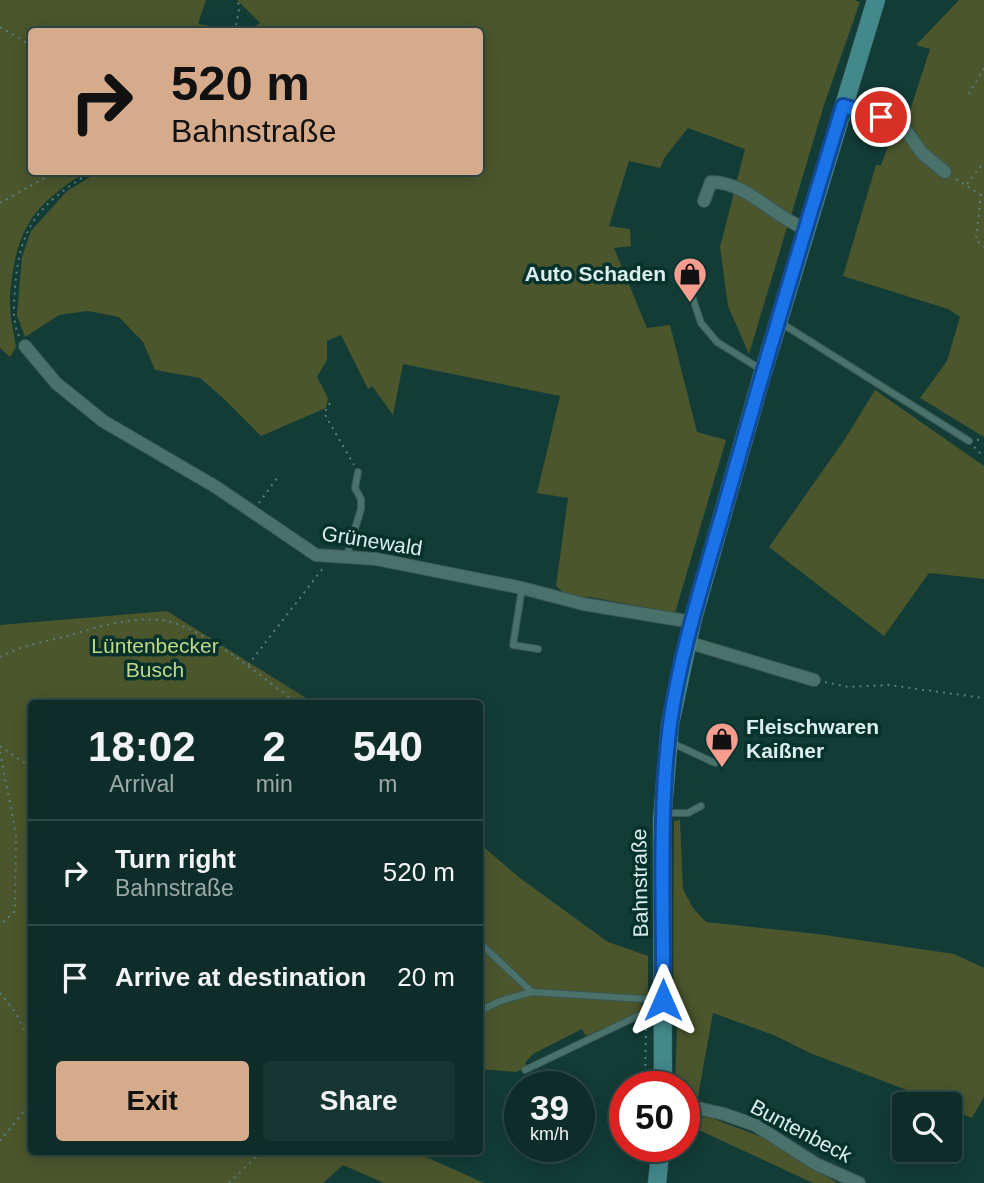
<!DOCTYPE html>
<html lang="en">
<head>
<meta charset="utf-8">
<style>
	body { margin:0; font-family:Arial,sans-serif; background:#173531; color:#f1f3f6; height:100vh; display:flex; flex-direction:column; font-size:26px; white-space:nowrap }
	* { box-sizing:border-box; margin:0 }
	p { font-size:23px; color:#9ba8a8 }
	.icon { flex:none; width:38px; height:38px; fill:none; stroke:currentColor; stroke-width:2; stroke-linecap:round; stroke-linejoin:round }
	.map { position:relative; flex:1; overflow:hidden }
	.panel { position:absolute; left:28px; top:700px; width:455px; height:455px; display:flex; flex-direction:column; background:#0e2d29; border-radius:7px; box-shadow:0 4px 18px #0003,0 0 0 2px #2e4946 }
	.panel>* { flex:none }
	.banner { position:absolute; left:28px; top:28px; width:455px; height:147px; border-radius:7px; box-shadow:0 4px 18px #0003,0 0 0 2px #2e4946; background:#d6ab8b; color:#111; overflow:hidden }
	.controls { position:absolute; left:892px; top:1092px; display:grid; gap:14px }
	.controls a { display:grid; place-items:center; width:70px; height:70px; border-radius:7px; background:#0e2d29; box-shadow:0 4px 18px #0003,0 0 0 2px #2e4946; font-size:35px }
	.speed { position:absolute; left:504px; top:1071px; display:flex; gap:14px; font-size:35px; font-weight:700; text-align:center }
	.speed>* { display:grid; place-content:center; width:91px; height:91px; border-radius:50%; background:#0e2d29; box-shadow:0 4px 18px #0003,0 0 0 2px #2e4946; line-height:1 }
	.speed small { font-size:18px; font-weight:400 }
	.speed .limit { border:10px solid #d22; background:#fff; color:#111 }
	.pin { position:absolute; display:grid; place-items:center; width:60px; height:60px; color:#fff; margin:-30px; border:4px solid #fff; border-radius:50%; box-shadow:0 2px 7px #0007 }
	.me { position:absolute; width:77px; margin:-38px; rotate:0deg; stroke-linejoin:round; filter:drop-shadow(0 0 5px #0008) }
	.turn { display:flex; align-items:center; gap:24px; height:147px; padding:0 28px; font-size:32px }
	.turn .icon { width:91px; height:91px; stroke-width:2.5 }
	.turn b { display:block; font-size:49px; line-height:60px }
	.eta { display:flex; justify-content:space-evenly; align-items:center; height:119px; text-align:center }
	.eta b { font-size:42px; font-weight:700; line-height:49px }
	.action { display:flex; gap:14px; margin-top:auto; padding:14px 28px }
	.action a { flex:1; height:80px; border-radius:7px; background:#d6ab8b; color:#111; font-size:28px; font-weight:700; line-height:80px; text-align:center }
	.action a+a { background:#173531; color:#f1f3f6 }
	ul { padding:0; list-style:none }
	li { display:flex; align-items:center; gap:21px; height:105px; padding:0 28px; border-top:2px solid #2e4946 }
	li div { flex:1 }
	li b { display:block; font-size:26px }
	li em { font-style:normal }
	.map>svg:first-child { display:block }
	.green { fill:#4b562d }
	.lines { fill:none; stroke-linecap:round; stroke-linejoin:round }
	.lane-casing { stroke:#3b5753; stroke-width:8 }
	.street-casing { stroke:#3b5753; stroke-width:14 }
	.secondary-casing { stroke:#3b5753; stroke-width:19 }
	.path { stroke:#5b7d78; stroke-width:2; stroke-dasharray:2 5; stroke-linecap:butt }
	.lane { stroke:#4a726b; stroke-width:6 }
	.street { stroke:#4a726b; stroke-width:12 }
	.secondary { stroke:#43888b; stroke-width:18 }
	.route-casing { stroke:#114b97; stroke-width:18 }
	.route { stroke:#1a73e8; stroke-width:12 }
	.labels { text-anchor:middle; stroke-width:7; stroke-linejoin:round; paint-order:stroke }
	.poi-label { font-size:21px; font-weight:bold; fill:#daefeb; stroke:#07322c; text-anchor:end }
	.street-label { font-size:21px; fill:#daefeb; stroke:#07322c }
	.park-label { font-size:21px; fill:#c2d78a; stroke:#07322c }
</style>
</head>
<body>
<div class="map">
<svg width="984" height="1183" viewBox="0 0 984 1183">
	<rect width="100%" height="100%" fill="#133c37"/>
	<g class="green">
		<path d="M0,0H206L198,24L211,26L214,31L32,32V172H86C40,201 19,222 12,278C11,286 9,296 10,305C10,319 14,333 16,347L10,357L0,348Z"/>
		<polygon points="237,0 854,0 860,2 824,105 790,219 736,184 745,149 688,128 665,157 660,168 629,161 609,226 630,229 631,246 614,248 647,328 670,325 697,432 726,440 675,613 590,597 563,596 562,591 556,586 568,498 537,493 560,396 403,364 393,415 372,386 368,389 341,335 327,341 327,360 317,377 328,398 326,408 261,436 222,397 200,378 155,370 143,342 119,317 88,311 59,315 25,337 17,315 22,257 31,231 67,191 98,172 480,172 480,32 249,31 260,23"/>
		<polygon points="959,0 984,0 984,437 920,398 947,361 960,317 948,309 843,276 876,165 881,165 895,129 898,130 897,136 915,144 920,141 918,135 907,120 930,49 916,45"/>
		<polygon points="735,189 788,224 749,354 728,306 720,247"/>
		<polygon points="875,390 984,466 984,579 929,573 884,636 769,547 845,439"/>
		<polygon points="167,611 314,703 32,704 32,1152 415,1152 484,1183 384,1183 343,1165 323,1183 0,1183 0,625"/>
		<polygon points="680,820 683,889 693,908 706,922 818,934 954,954 984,968 984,1097 972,1118 950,1109 950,1104 936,1104 941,1097 931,1091 925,1097 810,1053 776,1036 713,1013 697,1102 684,1099 684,1087 675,1087 678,996 673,995 674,821"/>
		<polygon points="480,844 520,878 608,942 648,956 648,995 642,995 641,1011 586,1036 582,1029 533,1054 525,1063 527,1067 516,1072 480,1069"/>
		<polygon points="709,1117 764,1138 837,1183 813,1183 684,1123 684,1118"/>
	</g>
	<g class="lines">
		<g class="lane-casing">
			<g id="lane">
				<polyline points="687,281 701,323 717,342 762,370"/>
				<polyline points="781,323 969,441"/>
				<polyline points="346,558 361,509 361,499 355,488 358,472"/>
				<polyline points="522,588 513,645 538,649"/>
				<polyline points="670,742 715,763"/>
				<polyline points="664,813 688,813 701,806"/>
				<polyline points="480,943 532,992"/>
				<polyline points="480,1011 500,1001 532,992 661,1000"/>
				<polyline points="525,1070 646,1012 661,1013"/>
			</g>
		</g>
		<g class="street-casing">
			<g id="street">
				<polyline points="843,106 900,122 922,153 945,172"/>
				<path d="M704,201L711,182C747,182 773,217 806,229"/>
				<polyline points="25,346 56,383 103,421 216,487 316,555 376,559 522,588 583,604 692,622"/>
				<polyline points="687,642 814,680"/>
				<polyline points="684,1105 724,1114 755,1125 816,1164 859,1183"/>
			</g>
		</g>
		<g class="secondary-casing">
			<g id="secondary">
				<polyline points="663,1087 662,821 670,724 692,622 761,379 876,0"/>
				<polyline points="657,1183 661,1146"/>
			</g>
		</g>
		<g class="path">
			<polyline points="0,27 32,46"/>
			<polyline points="235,32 239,9 238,0"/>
			<polyline points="969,94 984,68"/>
			<polyline points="956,179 984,197"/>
			<polyline points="967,184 984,162"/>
			<polyline points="981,194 976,240 984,247"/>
			<polyline points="0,203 55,172"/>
			<path d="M19,336C12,321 14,304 15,288C20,224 39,205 91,172"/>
			<polyline points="330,403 324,413 354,465"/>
			<polyline points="977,440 984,439"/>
			<polyline points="974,447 984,457"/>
			<polyline points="259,503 277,478"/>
			<path d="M0,657C19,646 45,642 67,636C97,627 135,615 167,621C207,630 263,678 298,704"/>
			<polyline points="248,665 324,567"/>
			<polyline points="825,682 849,687 888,685 984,698"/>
			<polyline points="0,746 32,768"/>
			<polyline points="0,752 16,834 15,911 0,925"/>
			<polyline points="0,993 15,1012 32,1045"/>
			<polyline points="645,1087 646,1024"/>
			<polyline points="0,1141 32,1101"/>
			<polyline points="229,1183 261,1152"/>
		</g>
		<use href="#lane" class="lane"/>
		<use href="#street" class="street"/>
		<use href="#secondary" class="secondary"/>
	</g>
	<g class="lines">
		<g class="route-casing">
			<path id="route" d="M663,1000C664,908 658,816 670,724C681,647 706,573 727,498C764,367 803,236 843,106L881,117"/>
		</g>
		<use href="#route" class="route"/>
	</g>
	<defs>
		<g id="shop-pin" transform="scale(1.75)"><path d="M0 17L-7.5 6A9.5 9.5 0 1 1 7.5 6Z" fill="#f59d8f" stroke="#07322c"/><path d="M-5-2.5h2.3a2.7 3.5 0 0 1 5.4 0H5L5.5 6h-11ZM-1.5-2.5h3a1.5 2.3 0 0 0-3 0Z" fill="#111"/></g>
	</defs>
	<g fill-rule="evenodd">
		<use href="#shop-pin" x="690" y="274"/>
		<use href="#shop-pin" x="722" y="739"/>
	</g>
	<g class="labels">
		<g class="poi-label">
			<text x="666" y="281">Auto Schaden</text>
			<text x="746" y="734" text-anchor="start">Fleischwaren<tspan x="746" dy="24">Kaißner</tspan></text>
		</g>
		<g class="street-label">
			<text transform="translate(372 541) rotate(9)" y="7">Grünewald</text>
			<text transform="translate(640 883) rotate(-91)" y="7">Bahnstraße</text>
			<text transform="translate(801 1131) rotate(28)" y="7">Buntenbeck</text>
		</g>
		<g class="park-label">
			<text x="155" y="653">Lüntenbecker<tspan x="155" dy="24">Busch</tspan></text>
		</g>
	</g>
</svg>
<div class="controls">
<a><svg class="icon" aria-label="search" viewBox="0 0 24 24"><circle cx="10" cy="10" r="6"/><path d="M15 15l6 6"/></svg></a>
</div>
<div class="speed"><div>39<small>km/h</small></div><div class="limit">50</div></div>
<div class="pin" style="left:881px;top:117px;background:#d93025"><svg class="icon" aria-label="arrive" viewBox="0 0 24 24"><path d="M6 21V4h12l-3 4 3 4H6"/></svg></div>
<svg class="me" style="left:663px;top:1000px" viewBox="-20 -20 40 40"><path d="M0-17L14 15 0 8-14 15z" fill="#1a73e8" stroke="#fff" stroke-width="4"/></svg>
<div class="banner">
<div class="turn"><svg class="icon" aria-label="right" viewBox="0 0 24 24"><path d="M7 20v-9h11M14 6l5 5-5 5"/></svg><div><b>520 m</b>Bahnstraße</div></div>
</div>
<section class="panel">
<div class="eta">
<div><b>18:02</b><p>Arrival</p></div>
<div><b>2</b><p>min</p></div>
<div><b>540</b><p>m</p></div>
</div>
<ul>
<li><svg class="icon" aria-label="right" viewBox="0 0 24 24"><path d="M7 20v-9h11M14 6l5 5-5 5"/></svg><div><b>Turn right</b><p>Bahnstraße</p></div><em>520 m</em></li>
<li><svg class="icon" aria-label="arrive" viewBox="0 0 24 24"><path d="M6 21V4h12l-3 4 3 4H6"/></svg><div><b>Arrive at destination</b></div><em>20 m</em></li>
</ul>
<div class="action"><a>Exit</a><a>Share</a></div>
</section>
</div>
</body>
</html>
